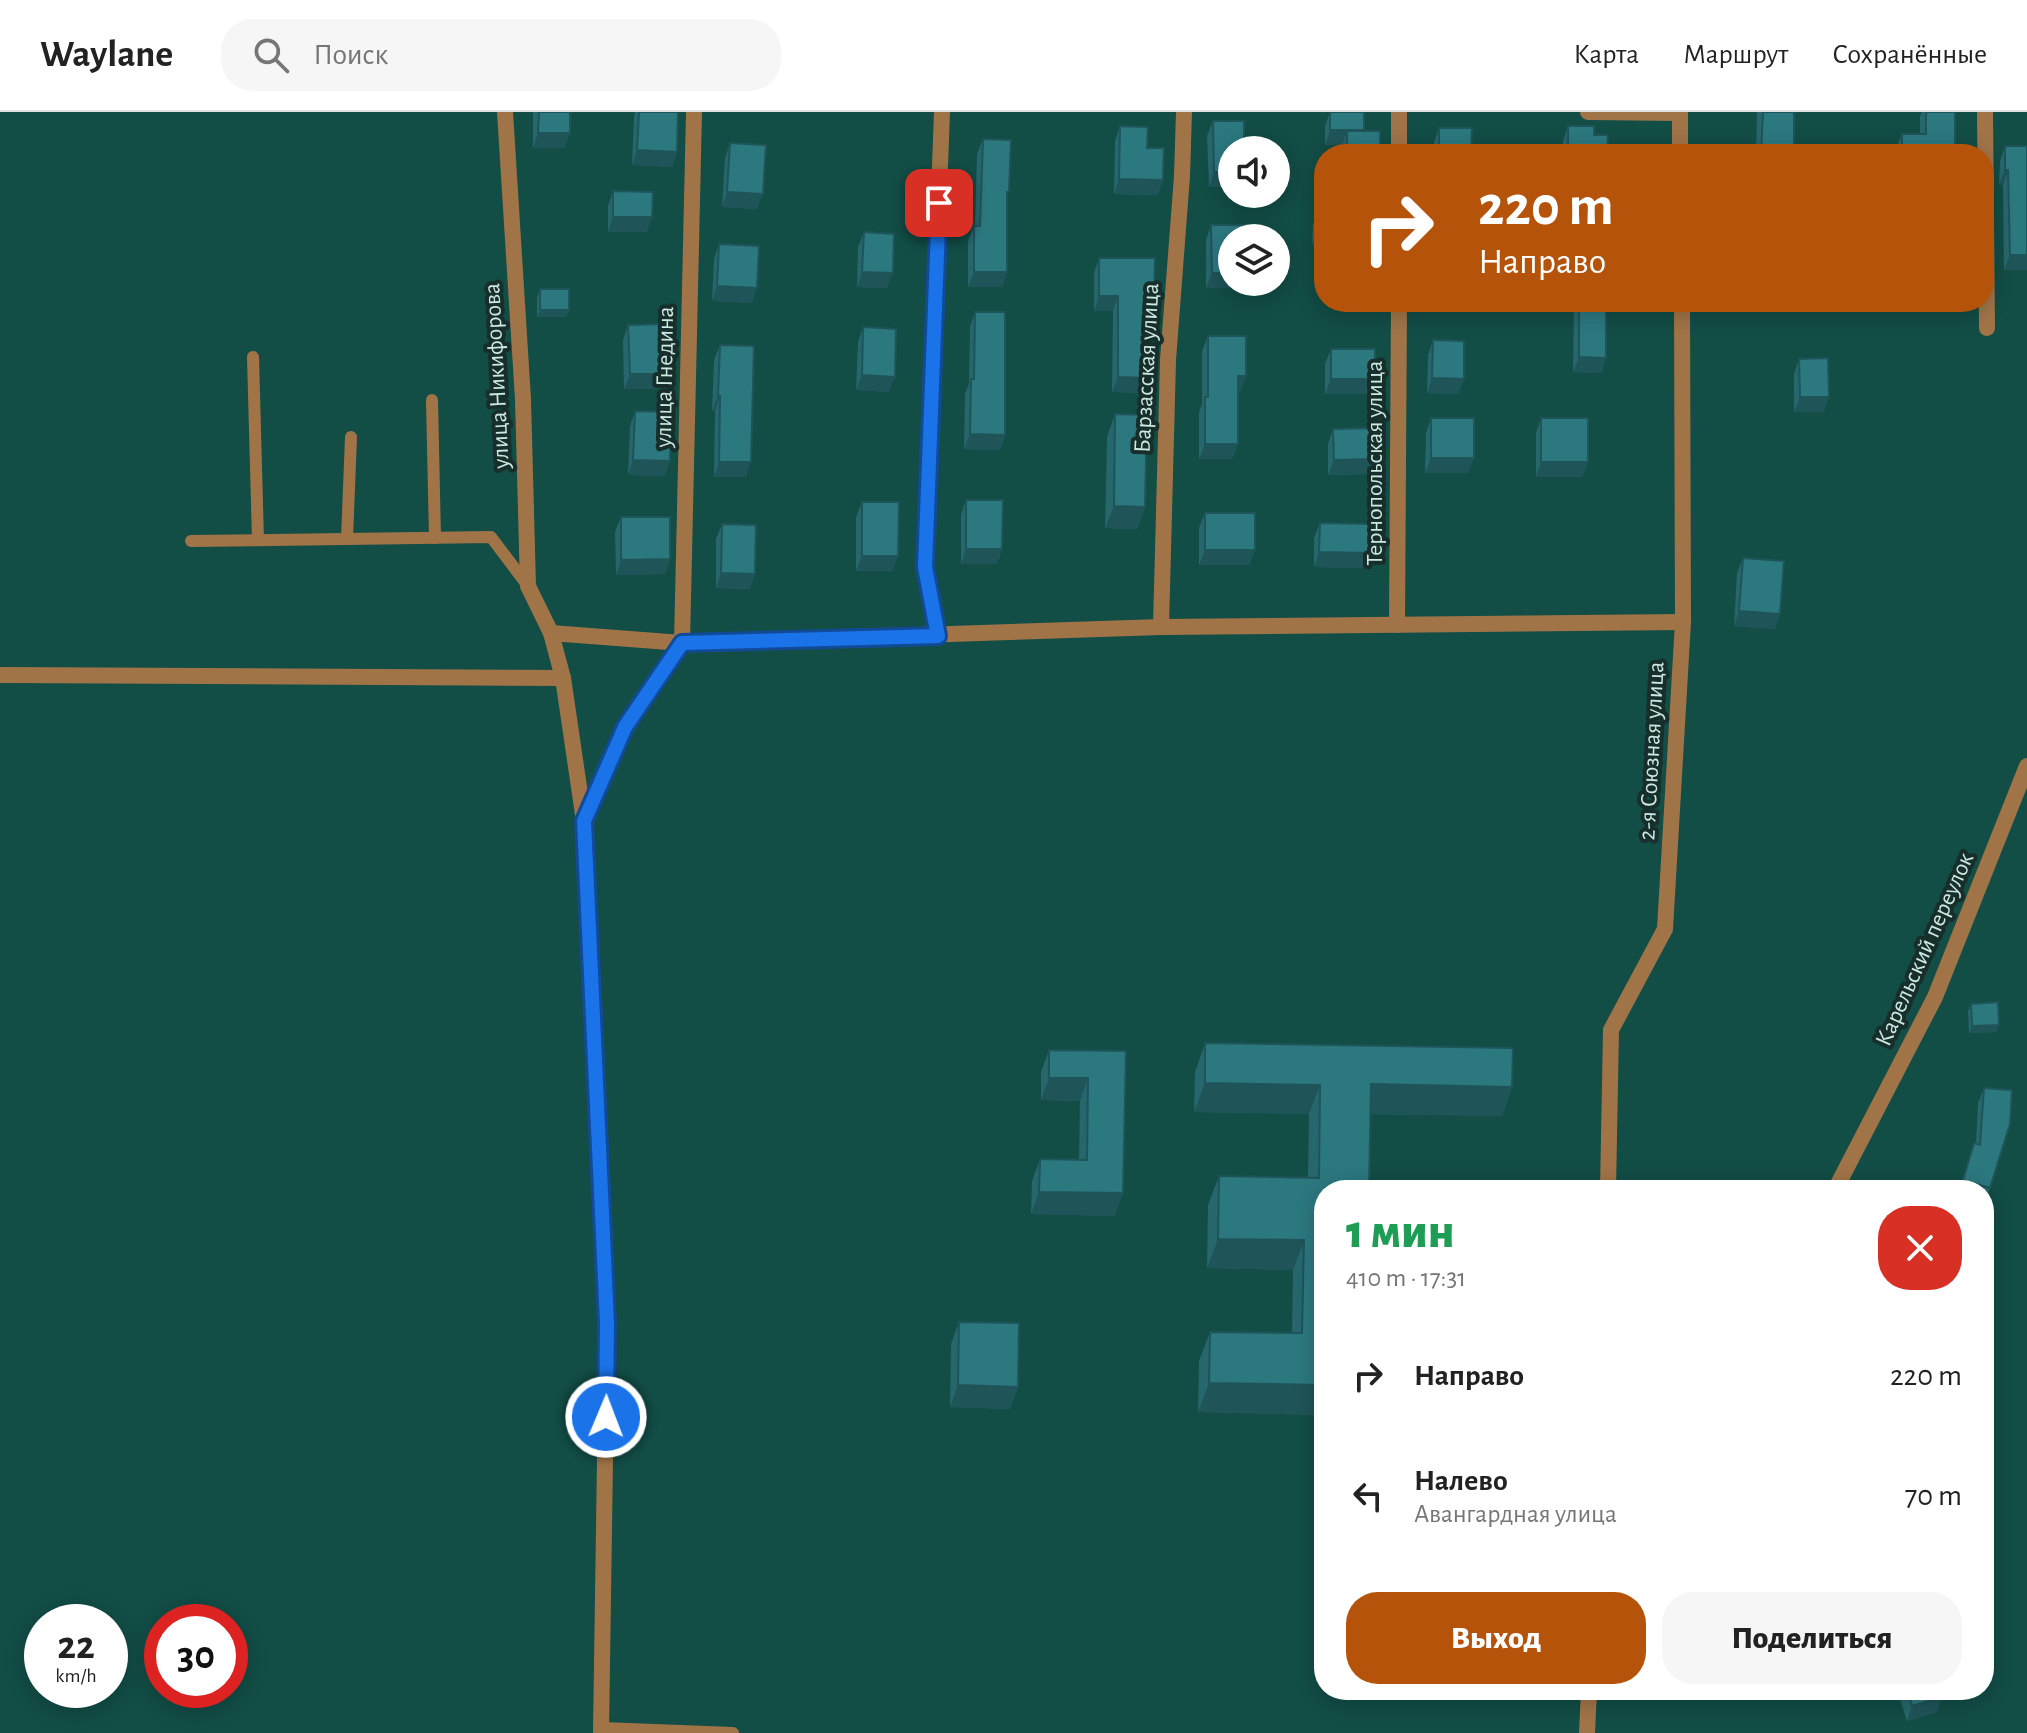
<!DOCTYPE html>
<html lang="ru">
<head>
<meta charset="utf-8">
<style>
	body { margin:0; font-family:"Alegreya Sans",sans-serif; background:#f6f6f6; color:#222; height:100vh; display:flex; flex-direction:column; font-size:30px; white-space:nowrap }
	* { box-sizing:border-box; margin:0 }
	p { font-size:26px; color:#767676 }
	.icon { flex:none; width:44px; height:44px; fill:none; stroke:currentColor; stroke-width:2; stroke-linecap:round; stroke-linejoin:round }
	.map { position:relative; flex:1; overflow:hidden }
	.details { position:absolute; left:1314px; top:1068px; width:680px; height:520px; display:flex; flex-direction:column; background:#fff; border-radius:32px; box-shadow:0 4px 20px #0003 }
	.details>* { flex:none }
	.top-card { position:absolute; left:1314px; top:32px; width:680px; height:168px; border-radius:32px; box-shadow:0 4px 20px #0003; background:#b45309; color:#fff; overflow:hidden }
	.controls { position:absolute; left:1218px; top:24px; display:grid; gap:16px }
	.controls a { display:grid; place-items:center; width:72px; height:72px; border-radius:50%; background:#fff; box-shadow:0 4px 20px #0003; font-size:40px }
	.speed { position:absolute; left:24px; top:1492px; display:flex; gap:16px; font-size:40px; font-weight:700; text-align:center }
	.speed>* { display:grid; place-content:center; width:104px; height:104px; border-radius:50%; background:#fff; box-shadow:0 4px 20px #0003; line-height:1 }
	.speed small { font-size:20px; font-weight:400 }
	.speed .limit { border:12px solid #d22; background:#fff; color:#111 }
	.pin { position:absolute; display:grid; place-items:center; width:68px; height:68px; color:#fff; margin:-34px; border-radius:16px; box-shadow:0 4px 12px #0006 }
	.me { position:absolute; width:88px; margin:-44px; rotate:1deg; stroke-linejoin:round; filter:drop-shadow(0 0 6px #0008) }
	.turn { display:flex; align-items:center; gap:28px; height:168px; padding:0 32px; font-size:36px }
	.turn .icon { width:104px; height:104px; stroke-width:2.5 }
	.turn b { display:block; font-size:56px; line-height:68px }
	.round { display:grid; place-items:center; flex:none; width:84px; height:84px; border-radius:32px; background:#f6f6f6 }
	.summary { display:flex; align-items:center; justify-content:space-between; height:136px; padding:0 32px }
	h1 { font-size:48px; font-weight:800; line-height:60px; color:#1e9e55 }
	.primary-button { display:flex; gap:16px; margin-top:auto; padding:16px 32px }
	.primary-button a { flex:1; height:92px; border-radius:32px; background:#b45309; color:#fff; font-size:32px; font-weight:800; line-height:92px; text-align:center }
	.primary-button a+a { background:#f6f6f6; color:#222 }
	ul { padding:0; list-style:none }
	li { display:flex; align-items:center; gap:24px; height:120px; padding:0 32px }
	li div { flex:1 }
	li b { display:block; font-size:30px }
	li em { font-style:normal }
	header { display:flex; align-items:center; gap:48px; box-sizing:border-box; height:112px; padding:0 40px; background:#fff; border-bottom:2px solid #e0e0e0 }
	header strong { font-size:38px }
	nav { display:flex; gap:44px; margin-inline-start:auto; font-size:28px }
	.search { width:560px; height:72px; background:#f6f6f6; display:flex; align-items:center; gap:20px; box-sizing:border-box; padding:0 28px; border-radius:32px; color:#767676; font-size:30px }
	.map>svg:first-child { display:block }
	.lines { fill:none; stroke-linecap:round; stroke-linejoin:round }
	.service { stroke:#a17448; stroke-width:12 }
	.minor { stroke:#a17448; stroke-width:16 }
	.wall { fill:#26676d }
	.shaded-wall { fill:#1f5459 }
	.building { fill:#2c787f; stroke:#1f5459; stroke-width:2 }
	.route-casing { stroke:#114b97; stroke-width:20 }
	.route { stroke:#1a73e8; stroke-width:14 }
	.labels { text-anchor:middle; stroke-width:8; stroke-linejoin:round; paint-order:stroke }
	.street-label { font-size:24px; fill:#cce8e3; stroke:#172e2a }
</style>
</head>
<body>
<header>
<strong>Waylane</strong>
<div class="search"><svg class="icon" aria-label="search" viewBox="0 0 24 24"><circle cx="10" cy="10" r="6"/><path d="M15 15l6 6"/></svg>Поиск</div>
<nav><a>Карта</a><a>Маршрут</a><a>Сохранённые</a></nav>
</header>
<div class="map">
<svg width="2027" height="1621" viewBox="0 0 2027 1621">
	<rect width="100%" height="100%" fill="#124d46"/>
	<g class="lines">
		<g class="service">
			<polyline points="253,245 258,428"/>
			<polyline points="432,288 435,426"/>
			<polyline points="347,427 351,325"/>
			<polyline points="191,429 491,425 528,474"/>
			<polyline points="602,1616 733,1621"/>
		</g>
		<g class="minor">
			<polyline points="505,0 523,287 528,474 551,521 563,566 584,709 607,1211 601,1621"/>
			<polyline points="1588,0 1680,1"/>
			<polyline points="1680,0 1680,42"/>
			<polyline points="1985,0 1987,216"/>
			<polyline points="1399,42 1399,0"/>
			<polyline points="1397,513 1399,190"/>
			<polyline points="1161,515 1168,248 1182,64 1184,0"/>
			<polyline points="551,521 682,531 1161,515 1683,510"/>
			<polyline points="938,524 925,455 942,0"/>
			<polyline points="0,563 563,566"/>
			<polyline points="584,708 625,615 682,531 694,0"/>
			<polyline points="1608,1078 1611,918 1665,817 1683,510 1682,190"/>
			<polyline points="1835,1078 1935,885 2027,654"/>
			<polyline points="1587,1621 1589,1578"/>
		</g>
	</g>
	<g class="wall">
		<polygon points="533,0 570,0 570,21 564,36 533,36"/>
		<polygon points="635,0 678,0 677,40 672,55 632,53 634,4"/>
		<polygon points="1330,0 1364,19 1380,42 1341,42 1342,33 1325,33 1325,14"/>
		<polygon points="1757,0 1794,0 1794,42 1756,42"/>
		<polygon points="1922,0 1955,0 1955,42 1896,42 1896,37 1902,22 1920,22 1920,4"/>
		<polygon points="1213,9 1232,38 1232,75 1209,75 1207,24"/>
		<polygon points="1120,14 1147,36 1158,83 1114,82 1115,29"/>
		<polygon points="1568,14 1594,23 1607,42 1563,42 1563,29"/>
		<polygon points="1439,16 1471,42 1434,42 1434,31"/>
		<polygon points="983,27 1007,86 1007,160 1002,175 968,175 968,129 974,114 975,114 977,42"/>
		<polygon points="730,31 757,97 722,95 725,46"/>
		<polygon points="2005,34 2027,34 2027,158 2004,158 2003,73 1999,73 2000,49"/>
		<polygon points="613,79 647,120 608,120 608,94"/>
		<polygon points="1318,98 1324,133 1312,132 1313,113"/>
		<polygon points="1211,113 1232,170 1242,170 1240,176 1206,176 1206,128"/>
		<polygon points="864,120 887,176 857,175 858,135"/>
		<polygon points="719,132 752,191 712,189 714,147"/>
		<polygon points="1099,146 1154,184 1149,199 1148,266 1143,281 1112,280 1113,199 1094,199 1094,161"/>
		<polygon points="540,177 569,198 566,205 537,205 537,185"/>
		<polygon points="1565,190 1606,190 1606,246 1601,261 1573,260 1574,191 1565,191"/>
		<polygon points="975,200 1005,323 1000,338 964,337 965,282 969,272 970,215"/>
		<polygon points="628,213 664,262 658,277 624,277 623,228"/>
		<polygon points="863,215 889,280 856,278 858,230"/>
		<polygon points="1208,224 1246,264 1240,279 1238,279 1238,332 1232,347 1199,347 1199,300 1202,292 1202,239"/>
		<polygon points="1433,228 1464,267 1458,282 1427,281 1428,243"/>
		<polygon points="720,233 746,365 714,365 715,299 712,299 714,248"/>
		<polygon points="1331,237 1375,267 1370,282 1325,282 1325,252"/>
		<polygon points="1799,247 1824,300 1794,300 1794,262"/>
		<polygon points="635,299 665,364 628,363 630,314"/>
		<polygon points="1115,302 1145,395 1137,417 1105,416 1107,325"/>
		<polygon points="1431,306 1468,361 1425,361 1426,321"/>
		<polygon points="1541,306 1588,350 1582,365 1536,365 1536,321"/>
		<polygon points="1333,317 1368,362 1328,363 1328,332"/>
		<polygon points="966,388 1002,437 997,452 961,452 961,403"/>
		<polygon points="862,390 898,444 892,459 856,459 856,405"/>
		<polygon points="1205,401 1255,438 1249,453 1199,453 1199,416"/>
		<polygon points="621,405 670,447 665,462 616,463 615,420"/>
		<polygon points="1320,411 1370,441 1365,456 1314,455 1314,426"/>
		<polygon points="722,412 750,477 716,476 716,427"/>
		<polygon points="1743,446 1775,517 1734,514 1737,461"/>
		<polygon points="1971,892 1996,920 1969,921 1968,899"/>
		<polygon points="1205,931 1512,975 1502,1004 1370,1002 1324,1303 1198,1300 1199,1249 1210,1220 1292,1221 1293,1158 1207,1156 1208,1093 1219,1064 1308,1066 1309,1002 1194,1000 1195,960"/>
		<polygon points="1049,938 1126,939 1115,1104 1031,1102 1032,1069 1040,1047 1079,1047 1080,989 1041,988 1041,960"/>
		<polygon points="1984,976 1990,1076 1985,1091 1984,1078 1959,1078 1969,1046 1974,1031 1976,1032 1978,991"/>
		<polygon points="959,1210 1018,1275 1010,1297 950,1295 951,1232"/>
		<polygon points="1904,1578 1940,1578 1937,1600 1907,1609 1900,1587"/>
	</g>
	<g class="shaded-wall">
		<polygon points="1330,18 1364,18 1347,19 1342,33 1325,33"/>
		<polygon points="538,21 570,21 564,36 533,36"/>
		<polygon points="637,38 677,40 672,55 632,53"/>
		<polygon points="2005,58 2008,58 2003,73 1999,73"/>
		<polygon points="1214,60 1232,60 1232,75 1209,75"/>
		<polygon points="1119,67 1163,68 1158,83 1114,82"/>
		<polygon points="727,80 763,82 757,97 722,95"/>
		<polygon points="613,105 652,105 647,120 608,120"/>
		<polygon points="1318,117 1324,118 1324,133 1312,132"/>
		<polygon points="2010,143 2027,143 2027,158 2004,158"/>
		<polygon points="862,160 893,161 887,176 857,175"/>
		<polygon points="974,160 1007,160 1002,175 968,175"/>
		<polygon points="1212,161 1232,161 1232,170 1242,170 1240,176 1206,176"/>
		<polygon points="717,174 757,176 752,191 712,189"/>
		<polygon points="1099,184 1118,184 1113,199 1094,199"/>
		<polygon points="1149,184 1154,184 1149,199"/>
		<polygon points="540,198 569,198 566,205 537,205"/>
		<polygon points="1579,245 1606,246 1601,261 1573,260"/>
		<polygon points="630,262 664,262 658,277 624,277"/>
		<polygon points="862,263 895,265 889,280 856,278"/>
		<polygon points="1238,264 1246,264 1240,279 1232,279"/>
		<polygon points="1118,265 1148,266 1143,281 1112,280"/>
		<polygon points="1432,266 1464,267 1458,282 1427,281"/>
		<polygon points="1331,267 1375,267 1370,282 1325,282"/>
		<polygon points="718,284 720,284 715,299 712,299"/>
		<polygon points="1800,285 1829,285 1824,300 1794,300"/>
		<polygon points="970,322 1005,323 1000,338 964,337"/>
		<polygon points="1205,332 1238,332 1232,347 1199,347"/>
		<polygon points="1431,346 1474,346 1468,361 1425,361"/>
		<polygon points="1373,347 1368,362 1328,363 1334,348"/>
		<polygon points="633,348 670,349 665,364 628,363"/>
		<polygon points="719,350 751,350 746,365 714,365"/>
		<polygon points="1541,350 1588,350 1582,365 1536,365"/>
		<polygon points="1114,394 1145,395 1137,417 1105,416"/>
		<polygon points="966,437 1002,437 997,452 961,452"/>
		<polygon points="1205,438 1255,438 1249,453 1199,453"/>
		<polygon points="1319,440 1370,441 1365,456 1314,455"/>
		<polygon points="862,444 898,444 892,459 856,459"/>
		<polygon points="670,447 665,462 616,463 621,448"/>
		<polygon points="721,461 755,462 750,477 716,476"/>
		<polygon points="1739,499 1780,502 1775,517 1734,514"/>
		<polygon points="1999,913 1996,920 1969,921 1972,914"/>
		<polygon points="1049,966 1088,966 1080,989 1041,988"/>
		<polygon points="1205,971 1320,973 1309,1002 1194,1000"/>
		<polygon points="1371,972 1512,975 1502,1004 1360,1002"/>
		<polygon points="1039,1080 1123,1081 1115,1104 1031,1102"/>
		<polygon points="1218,1127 1304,1128 1293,1158 1207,1156"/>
		<polygon points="1209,1271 1324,1273 1324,1303 1198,1300"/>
		<polygon points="958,1273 1018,1275 1010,1297 950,1295"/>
		<polygon points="1942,1585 1937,1600 1907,1609 1912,1594"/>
	</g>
	<g class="building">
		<polygon points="539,0 570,0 570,21 538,21"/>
		<polygon points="639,0 678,0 677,40 637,38"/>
		<rect x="1330" y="0" width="34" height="18"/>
		<polygon points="1763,0 1794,0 1794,42 1761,42"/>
		<polygon points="1926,0 1955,0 1955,42 1902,42 1902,22 1926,22"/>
		<polygon points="1213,9 1244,9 1244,38 1232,38 1232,60 1214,60"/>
		<polygon points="1120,14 1148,15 1147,36 1164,36 1163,68 1119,67"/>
		<polygon points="1568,14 1594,14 1594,23 1608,23 1607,42 1568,42"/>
		<polygon points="1439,16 1472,16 1471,42 1439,42"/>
		<rect x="1347" y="19" width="33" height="23"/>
		<polygon points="983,27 1011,28 1009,80 1007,80 1007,160 974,160 974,114 980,114"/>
		<polygon points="730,31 766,33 763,82 727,80"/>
		<polygon points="2005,34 2027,34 2027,143 2010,143 2008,58 2005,58"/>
		<polygon points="613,79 653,80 652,105 613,105"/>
		<polygon points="1318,98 1324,99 1324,118 1318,117"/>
		<polygon points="1211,113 1245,113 1245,126 1232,126 1232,161 1212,161"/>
		<polygon points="864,120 894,122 893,161 862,160"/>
		<polygon points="719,132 759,134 757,176 717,174"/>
		<polygon points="1099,146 1155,146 1154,184 1149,184 1148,266 1118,265 1118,184 1099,184"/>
		<rect x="540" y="177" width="29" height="21"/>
		<polygon points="1579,190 1606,190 1606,246 1579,245"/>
		<polygon points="975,200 1005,200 1005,323 970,322 971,267 974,267"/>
		<polygon points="663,212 664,262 630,262 628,213"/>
		<polygon points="863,215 896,217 895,265 862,263"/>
		<polygon points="1208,224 1246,224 1246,264 1238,264 1238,332 1205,332 1205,285 1208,285"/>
		<polygon points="1433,228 1464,229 1464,267 1432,266"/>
		<polygon points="720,233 754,234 751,350 719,350 720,284 718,284"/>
		<rect x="1331" y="237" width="44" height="30"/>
		<polygon points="1828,246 1829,285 1800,285 1799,247"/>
		<polygon points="635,299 671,300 670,349 633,348"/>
		<polygon points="1115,302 1147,303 1145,395 1114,394"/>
		<rect x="1431" y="306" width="43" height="40"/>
		<rect x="1541" y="306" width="47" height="44"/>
		<polygon points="1373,316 1373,347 1334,348 1333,317"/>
		<polygon points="966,388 1003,388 1002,437 966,437"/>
		<polygon points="862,390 899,390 898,444 862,444"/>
		<rect x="1205" y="401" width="50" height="37"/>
		<polygon points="621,405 670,405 670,447 621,448"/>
		<polygon points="1320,411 1371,412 1370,441 1319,440"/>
		<polygon points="722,412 756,413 755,462 721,461"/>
		<polygon points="1743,446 1784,449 1780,502 1739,499"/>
		<polygon points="1998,890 1999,913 1972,914 1971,892"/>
		<polygon points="1205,931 1513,936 1512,975 1371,972 1369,1078 1324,1078 1324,1273 1209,1271 1210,1220 1302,1221 1304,1128 1218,1127 1219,1064 1319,1066 1320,973 1205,971"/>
		<polygon points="1049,938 1126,939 1123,1081 1039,1080 1040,1047 1087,1048 1088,966 1049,966"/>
		<polygon points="1984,976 2012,978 2010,1012 1990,1076 1963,1068 1974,1031 1980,1033"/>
		<polygon points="959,1210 1019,1211 1018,1275 958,1273"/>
		<polygon points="1908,1578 1940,1578 1942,1585 1912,1594"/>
	</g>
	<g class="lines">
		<g class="route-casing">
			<polyline id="route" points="606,1305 607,1211 584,709 625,615 682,531 938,524 925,455 939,91"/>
		</g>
		<use href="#route" class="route"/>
	</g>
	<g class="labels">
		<g class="street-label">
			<text transform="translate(1146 256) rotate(-87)" y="8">Барзасская улица</text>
			<text transform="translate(496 264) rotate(-93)" y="8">улица Никифорова</text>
			<text transform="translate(664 265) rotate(-89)" y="8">улица Гнедина</text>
			<text transform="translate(1374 351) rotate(-90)" y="8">Тернопольская улица</text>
			<text transform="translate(1651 639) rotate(-87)" y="8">2-я Союзная улица</text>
			<text transform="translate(1924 837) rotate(-66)" y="8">Карельский переулок</text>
		</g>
	</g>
</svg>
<div class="controls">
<a><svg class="icon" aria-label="sound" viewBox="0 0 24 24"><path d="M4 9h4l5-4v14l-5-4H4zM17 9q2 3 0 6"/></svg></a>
<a><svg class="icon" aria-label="layers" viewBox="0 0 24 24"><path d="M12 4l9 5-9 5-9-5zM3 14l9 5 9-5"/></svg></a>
</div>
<div class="speed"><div>22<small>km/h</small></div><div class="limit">30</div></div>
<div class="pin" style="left:939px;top:91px;background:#d93025"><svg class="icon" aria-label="arrive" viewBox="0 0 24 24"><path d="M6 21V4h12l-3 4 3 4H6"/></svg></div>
<svg class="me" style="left:606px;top:1305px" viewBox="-20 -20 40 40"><circle r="17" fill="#1a73e8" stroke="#fff" stroke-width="3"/><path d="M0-11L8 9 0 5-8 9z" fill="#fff"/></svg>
<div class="top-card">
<div class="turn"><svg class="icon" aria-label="right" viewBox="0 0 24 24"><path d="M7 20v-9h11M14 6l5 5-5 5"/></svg><div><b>220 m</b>Направо</div></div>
</div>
<section class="details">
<div class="summary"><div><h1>1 мин</h1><p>410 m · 17:31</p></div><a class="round" style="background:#d93025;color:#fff"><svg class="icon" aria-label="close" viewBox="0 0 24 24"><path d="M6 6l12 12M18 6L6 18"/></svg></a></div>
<ul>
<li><svg class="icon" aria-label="right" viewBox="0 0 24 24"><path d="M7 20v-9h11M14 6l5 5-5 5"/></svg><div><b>Направо</b></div><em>220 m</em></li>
<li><svg class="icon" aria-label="left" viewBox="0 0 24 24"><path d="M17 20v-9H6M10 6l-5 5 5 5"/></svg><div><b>Налево</b><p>Авангардная улица</p></div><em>70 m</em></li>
</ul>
<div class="primary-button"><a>Выход</a><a>Поделиться</a></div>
</section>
</div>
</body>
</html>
